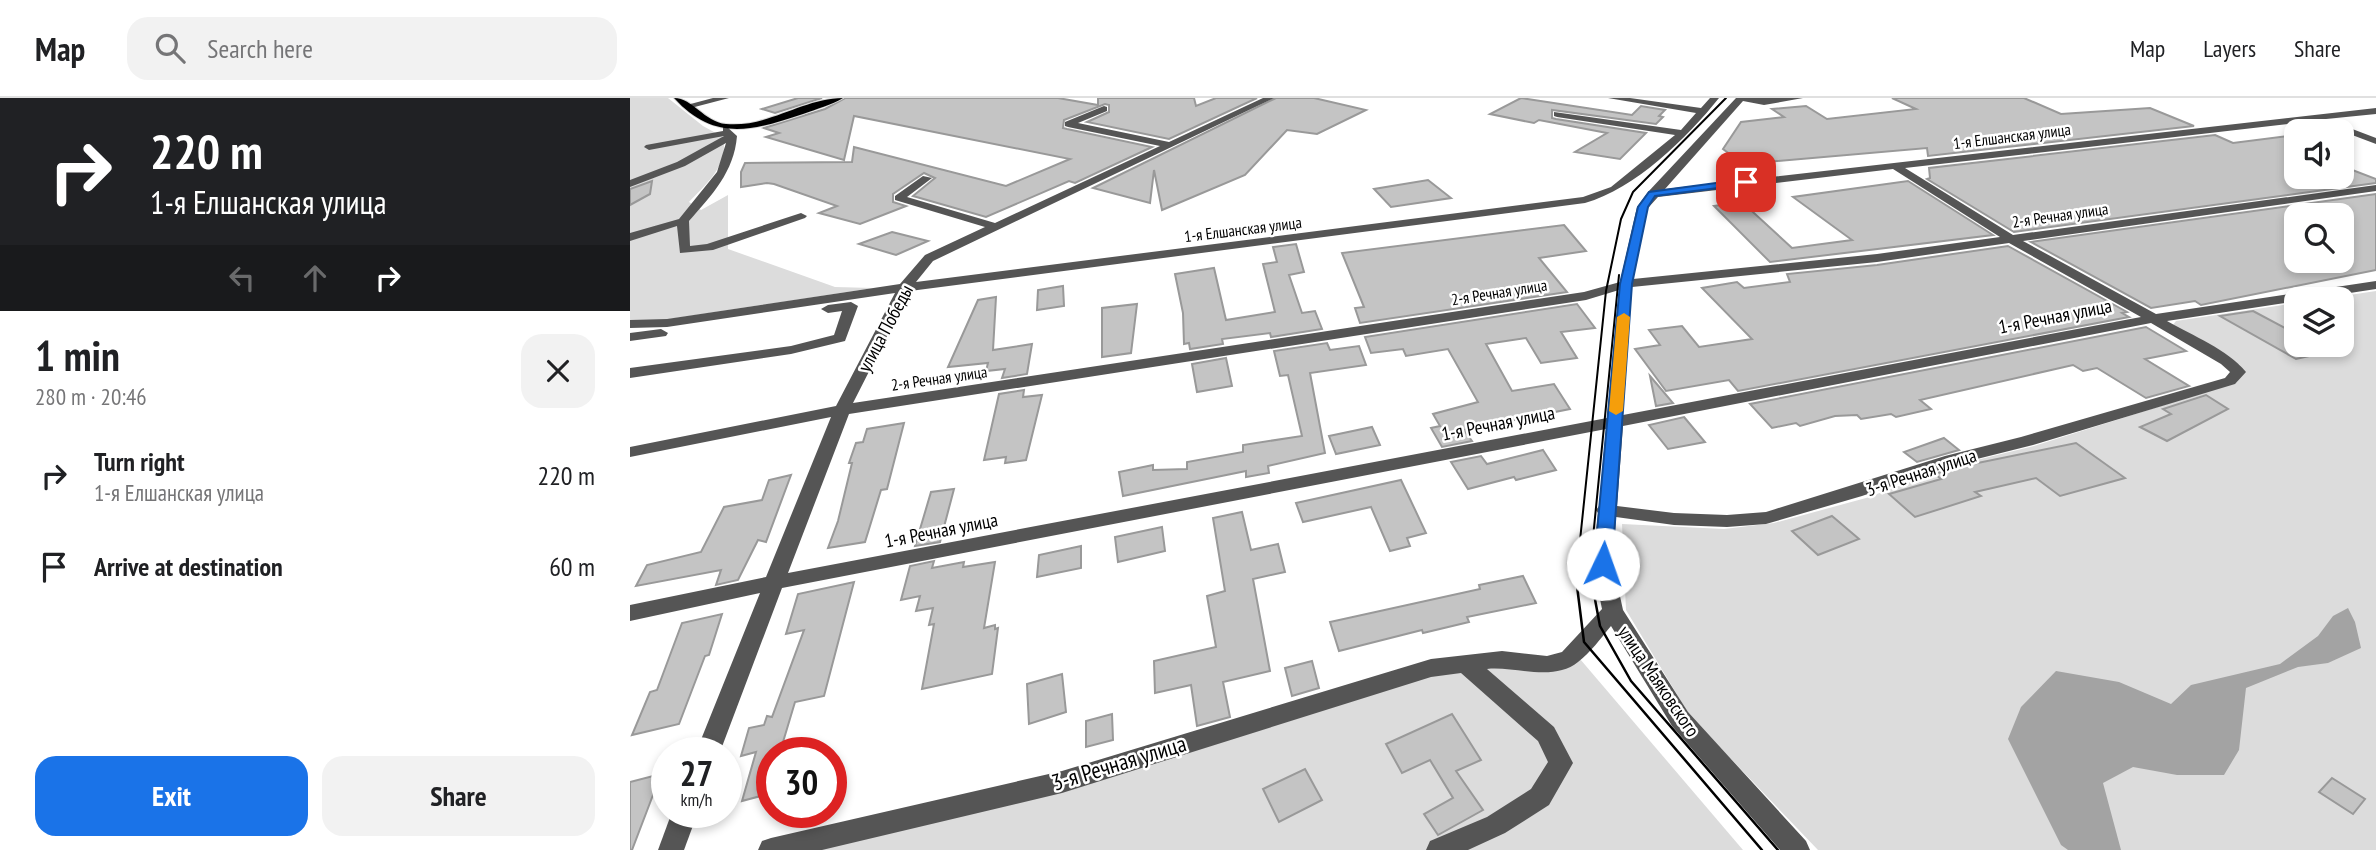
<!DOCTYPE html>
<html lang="en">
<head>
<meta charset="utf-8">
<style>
	body { margin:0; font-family:"PT Sans Narrow",sans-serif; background:#f2f2f2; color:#202124; height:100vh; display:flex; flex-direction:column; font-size:26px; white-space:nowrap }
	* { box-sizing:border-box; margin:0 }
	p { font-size:23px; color:#757577 }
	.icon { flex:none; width:38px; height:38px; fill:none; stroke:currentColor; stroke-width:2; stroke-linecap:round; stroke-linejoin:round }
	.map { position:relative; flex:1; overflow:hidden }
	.panel { display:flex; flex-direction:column; background:#fff; width:630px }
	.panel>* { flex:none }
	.guide { background:#202124; color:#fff; overflow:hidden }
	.tools { position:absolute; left:1654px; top:21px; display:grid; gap:14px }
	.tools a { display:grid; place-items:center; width:70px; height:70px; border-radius:14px; background:#fff; box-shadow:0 4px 10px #0003; font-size:35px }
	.speed { position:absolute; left:21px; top:639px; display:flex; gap:14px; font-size:35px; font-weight:700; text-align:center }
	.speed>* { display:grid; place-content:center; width:91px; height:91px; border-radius:50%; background:#fff; box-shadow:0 4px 10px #0003; line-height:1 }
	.speed small { font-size:18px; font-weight:400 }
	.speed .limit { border:10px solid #d22; background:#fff; color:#111 }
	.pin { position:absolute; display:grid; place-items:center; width:60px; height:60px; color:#fff; margin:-30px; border-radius:14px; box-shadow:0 4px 10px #0006 }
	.me { position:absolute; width:77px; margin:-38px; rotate:3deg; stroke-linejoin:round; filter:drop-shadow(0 0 5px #0008) }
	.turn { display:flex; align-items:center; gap:24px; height:147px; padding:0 35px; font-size:32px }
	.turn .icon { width:91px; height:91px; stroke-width:2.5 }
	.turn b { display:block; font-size:49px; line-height:60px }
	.lanes { display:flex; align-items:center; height:66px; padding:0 35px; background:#0003; justify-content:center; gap:35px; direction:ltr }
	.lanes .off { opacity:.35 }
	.round { display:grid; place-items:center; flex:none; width:74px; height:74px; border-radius:21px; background:#f2f2f2 }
	.head { display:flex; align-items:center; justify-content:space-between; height:119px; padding:0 35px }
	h1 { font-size:42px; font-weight:700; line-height:52px }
	.action { display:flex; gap:14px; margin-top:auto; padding:14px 35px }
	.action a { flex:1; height:80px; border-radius:21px; background:#1a73e8; color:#fff; font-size:28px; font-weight:700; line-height:80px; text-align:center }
	.action a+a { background:#f2f2f2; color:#202124 }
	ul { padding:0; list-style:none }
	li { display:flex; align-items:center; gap:21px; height:91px; padding:0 35px }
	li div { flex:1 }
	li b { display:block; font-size:26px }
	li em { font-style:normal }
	header { display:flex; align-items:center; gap:42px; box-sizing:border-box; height:98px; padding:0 35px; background:#fff; border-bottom:2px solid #e0e0e0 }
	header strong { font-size:33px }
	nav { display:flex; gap:38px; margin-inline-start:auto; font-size:24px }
	.search { width:490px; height:63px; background:#f2f2f2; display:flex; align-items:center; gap:18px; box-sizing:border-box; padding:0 24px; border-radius:21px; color:#757577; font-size:26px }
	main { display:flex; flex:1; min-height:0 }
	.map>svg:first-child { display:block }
	.green { fill:#dcdcdc }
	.water { fill:#a3a3a3 }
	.building { fill:#c4c4c4; stroke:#999; stroke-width:2; fill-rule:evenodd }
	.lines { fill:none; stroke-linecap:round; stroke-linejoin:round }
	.major-casing { stroke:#dbdbdb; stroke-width:2 }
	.minor { fill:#555; fill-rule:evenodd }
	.major { fill:#000; fill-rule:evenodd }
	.tram-far1 { stroke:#000; stroke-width:2 }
	.tram { stroke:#000; stroke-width:2.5 }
	.route { fill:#1a73e8; stroke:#114b97; stroke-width:2 }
	.slow { fill:#f59e0b }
	.labels { text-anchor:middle; stroke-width:5; stroke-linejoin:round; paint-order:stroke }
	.far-street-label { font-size:16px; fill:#000; stroke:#fff }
	.street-label { font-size:19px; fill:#000; stroke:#fff }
	.near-street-label { font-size:23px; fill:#000; stroke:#fff }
</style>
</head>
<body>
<header>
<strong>Map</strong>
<div class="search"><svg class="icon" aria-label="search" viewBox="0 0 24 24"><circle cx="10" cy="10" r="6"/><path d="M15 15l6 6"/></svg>Search here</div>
<nav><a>Map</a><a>Layers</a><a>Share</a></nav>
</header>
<main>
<section class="panel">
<div class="guide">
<div class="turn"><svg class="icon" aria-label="right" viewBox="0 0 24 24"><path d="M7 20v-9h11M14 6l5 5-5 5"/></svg><div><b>220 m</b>1-я Елшанская улица</div></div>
<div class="lanes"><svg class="icon off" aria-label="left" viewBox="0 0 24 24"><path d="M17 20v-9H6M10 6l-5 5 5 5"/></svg><svg class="icon off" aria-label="ahead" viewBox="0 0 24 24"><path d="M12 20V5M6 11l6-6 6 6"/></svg><svg class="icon" aria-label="right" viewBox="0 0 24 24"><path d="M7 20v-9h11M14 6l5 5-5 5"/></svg></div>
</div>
<div class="head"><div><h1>1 min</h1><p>280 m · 20:46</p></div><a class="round"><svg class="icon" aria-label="close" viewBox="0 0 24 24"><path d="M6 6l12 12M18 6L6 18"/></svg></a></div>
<ul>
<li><svg class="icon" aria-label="right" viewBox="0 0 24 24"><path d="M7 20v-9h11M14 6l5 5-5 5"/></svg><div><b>Turn right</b><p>1-я Елшанская улица</p></div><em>220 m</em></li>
<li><svg class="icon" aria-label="arrive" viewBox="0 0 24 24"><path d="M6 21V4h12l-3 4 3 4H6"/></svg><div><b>Arrive at destination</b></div><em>60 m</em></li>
</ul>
<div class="action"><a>Exit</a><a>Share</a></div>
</section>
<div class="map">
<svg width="1746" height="752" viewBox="0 0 1746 752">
	<rect width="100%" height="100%" fill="#fff"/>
	<g class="green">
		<path d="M0,0H38L73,28L93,39C99,67 77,85 59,104L71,112L98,97V151L205,189L243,190L0,227Z"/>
		<polygon points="1746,193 1746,752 1188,752 1060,618 996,512 992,426 1094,431 1144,425 1236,400 1326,367 1404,348 1607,284 1612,275 1610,267 1543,227 1546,223 1666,205 1666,247 1712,247 1712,201 1693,201"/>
		<polygon points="950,561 1113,752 181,752 804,575"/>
	</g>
	<polygon class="water" points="1718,510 1725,524 1731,550 1698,565 1668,569 1616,590 1609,652 1594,677 1547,677 1503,669 1473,685 1491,752 1438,752 1431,747 1378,641 1391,609 1426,573 1489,584 1541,606 1561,587 1650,566 1688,538 1703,518"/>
	<g class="building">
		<polygon points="168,0 192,0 145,15 132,11"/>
		<polygon points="215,0 428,0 468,7 468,0 564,0 566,8 586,0 627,0 539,41 457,24 479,14 479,7 475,6 434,22 433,30 437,31 522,49 445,85 439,83 356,119 283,98 305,80 294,75 263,96 263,104 276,108 230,126 189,115 207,108 144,86 137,85 111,89 111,74 115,65 222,64 224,49 376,88 440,61 224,18 214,62 136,39 149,35 134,30 195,11"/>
		<polygon points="646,0 684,0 736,12 687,36 657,32 615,77 532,112 524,72 520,105 463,90"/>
		<polygon points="891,0 1002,17 1011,8 1035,12 1029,18 1033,19 1026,26 922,12 922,20 926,21 1016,35 990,61 945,54 977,35 909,22 904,25 860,16"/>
		<polygon points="1262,0 1394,0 1431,16 1520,10 1564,28 1298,58 1297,50 1113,66 1093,51 1111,24 1154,19 1142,11 1176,8 1197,21 1286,11"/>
		<polygon points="1585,37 1603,45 1666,37 1666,79 1712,79 1712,68 1746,81 1746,85 1384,134 1297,81 1300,80 1299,70"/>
		<polygon points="798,82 821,100 761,109 744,91"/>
		<polygon points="22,83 20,96 0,107 0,91"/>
		<polygon points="1278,83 1363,137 1140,164 1084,108 1112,104 1162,150 1222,142 1163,99"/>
		<path d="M1746,96V172L1571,207L1565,203L1521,210L1401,144ZM1666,117H1712V171L1691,163H1666Z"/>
		<polygon points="934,127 956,153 909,160 937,194 730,225 725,210 734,209 712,155"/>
		<polygon points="262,134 298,143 266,157 229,146"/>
		<polygon points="666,146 674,174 659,177 672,215 685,213 692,231 641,239 640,235 592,241 593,246 560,251 559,245 554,246 553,215 545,176 584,170 596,222 645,214 633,166 647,164 643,149"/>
		<polygon points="1378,148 1497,214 1492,215 1499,219 1108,293 1099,282 1036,293 1005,251 1030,247 1019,232 1052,228 1069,249 1122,241 1072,190 1107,184 1114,190 1160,184 1157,176 1247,167"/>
		<polygon points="433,188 434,208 407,212 408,192"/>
		<polygon points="366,199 363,252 402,246 397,276 372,280 375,271 356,273 358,265 318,269 348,202"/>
		<polygon points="507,206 501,255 472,259 472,210"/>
		<polygon points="947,206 965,230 931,234 947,260 911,265 896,240 856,246 882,293 924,286 940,311 834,332 842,343 812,349 801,330 810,328 803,316 848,304 818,251 776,258 773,251 741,255 735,239"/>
		<polygon points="1623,213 1666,236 1666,247 1685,247 1697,254 1666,261 1590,218"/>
		<polygon points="1516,229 1556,253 1515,261 1559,288 1516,300 1467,270 1453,273 1443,267 1290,302 1301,311 1266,319 1261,316 1231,321 1227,317 1205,318 1170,328 1166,325 1142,330 1120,306"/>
		<polygon points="697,245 700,252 729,248 736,267 680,275 695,355 638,368 639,375 616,379 616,373 493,398 489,374 523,367 523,372 557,371 557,364 613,354 613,347 672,338 658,277 650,278 644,253"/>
		<polygon points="596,260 602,288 567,294 562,266"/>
		<polygon points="1020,278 1043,305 1026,308"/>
		<polygon points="394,292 393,299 412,297 396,362 375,365 376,359 354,362 369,296"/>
		<polygon points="1576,297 1598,311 1537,343 1510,329 1541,316 1533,311"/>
		<polygon points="1054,319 1075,344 1038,351 1019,327"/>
		<polygon points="274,325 257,391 251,392 235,444 198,450 208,423 222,365 219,365 226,345 233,344 237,331"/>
		<polygon points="742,329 750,347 706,356 699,338"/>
		<polygon points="1314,340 1329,352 1287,364 1274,354"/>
		<polygon points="1446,345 1495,380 1430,398 1406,380 1345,394 1351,398 1285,419 1259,396 1311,381 1305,376 1328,369"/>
		<polygon points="913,352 926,372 886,382 884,379 838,391 821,364 851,358 857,366"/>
		<polygon points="161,377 136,444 128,442 108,482 86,487 91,472 6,488 17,467 71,454 94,409 132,402 139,382"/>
		<polygon points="771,382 796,435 777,440 780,448 760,453 741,409 673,424 666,405"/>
		<polygon points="324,391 310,444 285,448 301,394"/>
		<polygon points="612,414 621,452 648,446 655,474 623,481 640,573 593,584 600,619 567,628 561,587 525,595 524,563 586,549 577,498 595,493 583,420"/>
		<polygon points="1202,418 1229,441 1188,457 1162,433"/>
		<polygon points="532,429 535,453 488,464 485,439"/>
		<polygon points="451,448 451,470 407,479 409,457"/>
		<polygon points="304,463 302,470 334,464 333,469 365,464 354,530 365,527 365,531 368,530 362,576 292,591 304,526 299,527 303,510 286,513 290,498 271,502 280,468"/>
		<polygon points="893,478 906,505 837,519 839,524 793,535 792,532 709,553 700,524 850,491 849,487"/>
		<polygon points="224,484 194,598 165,604 150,654 142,654 142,695 112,703 126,654 111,658 119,630 134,627 137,618 142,619 174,532 156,536 168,496"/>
		<polygon points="92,516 79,557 75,558 49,626 2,637 20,594 27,592 52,525"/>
		<polygon points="682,563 689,590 662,598 655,570"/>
		<polygon points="432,576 436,614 399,626 397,586"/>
		<polygon points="482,616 483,642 456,649 456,623"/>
		<polygon points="822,616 851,662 826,673 853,712 808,737 794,716 823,700 800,662 772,675 756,646"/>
		<polygon points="675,671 692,702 649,724 633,691"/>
		<polygon points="31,676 2,752 0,752 0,684"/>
		<polygon points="1702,680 1735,701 1723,716 1689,694"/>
	</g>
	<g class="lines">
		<g class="major-casing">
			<path id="major" d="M44,0C63,0 74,24 96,26C138,30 173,0 213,0C202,7 186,11 173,16C122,33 84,44 44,0Z"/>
		</g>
		<g class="minor">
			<polygon points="83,0 99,0 57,11 53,8"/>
			<path d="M633,0H644L303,163L286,184L953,99L981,89L1045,37L927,19L924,18V14L1051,32L1066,15L978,0H1000L1071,10L1080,0H1089C1057,40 1005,91 955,105L280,193L223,305L954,194L990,184L1007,109L1018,94L1106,0H1173L1134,7L1113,3L1035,91L1746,10V16L1696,21L1746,40V46L1685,23L1275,70L1383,137L1746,87V93L1393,143L1526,216L1746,183V191L1537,223C1563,238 1597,251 1616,274L1605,286L1403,347L1327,366L1232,398L1136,426L1097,429L1044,427L986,419L983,466L993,512L1058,614L1176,743L1180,752H1150L1042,628L981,528C971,540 960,555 948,564C924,584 885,568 857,571L924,629L943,665L919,707L875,735L838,752H796L800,743L857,719L901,691L918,664L908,643L831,575L801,579L432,695L192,752H128L132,743L141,740L432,673L801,561L872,553L917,558L932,554L972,511L963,466L968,415L966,412L969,408L976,331L152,490L90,654H66L130,495L0,523V507L136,479L201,319L0,359V349L206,308L265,195L37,229L0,230V222L37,221L270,186L295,157L355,129L265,102V98L293,78L302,80L277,99L365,125L530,48L438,29L435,28V24L474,8L477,9V13L448,25L539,44ZM1263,71L1370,139L1247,156L1003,181L1018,110L1028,99ZM1379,145L1511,219L993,317L1002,189L1247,164ZM989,192L977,320L158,475L219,316L956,202ZM1521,225L1591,266L1600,274L1595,280L1391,339L1315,358L1136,414L1097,417L1044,415L987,408L993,328Z"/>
			<path d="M96,28L107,38C104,74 82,97 59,123L60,148L77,146L171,115L177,118L175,120L83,152L50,155L47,128L0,143V135L49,121L87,74L96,45L55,68L0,89V82L47,64L94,38L19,52L14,49L16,47L93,33V29Z"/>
			<polygon points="221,204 228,208 215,243 161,256 0,280 0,270 161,248 204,237 212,213 198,215 191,211 198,207"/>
			<polygon points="31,231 38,235 36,238 0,243 0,235"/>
			<polygon points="42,714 68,714 54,752 28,752"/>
		</g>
		<use href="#major" class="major"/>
		<g class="tram-far1">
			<polyline points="946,481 976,193 991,121 1003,94 1096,0"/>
			<polyline points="961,481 960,470 989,177"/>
		</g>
		<g class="tram">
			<polyline points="946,480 954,544 1132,752"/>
			<polyline points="961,480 970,528 1001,583 1148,752"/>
		</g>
	</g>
	<polygon class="route" points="1116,81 1120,82 1120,86 1025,98 1018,109 1002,186 982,466 979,471 967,471 964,466 990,186 1008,109 1019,94"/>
	<polygon class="slow" points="994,215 1000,219 993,313 986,317 979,313 987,219"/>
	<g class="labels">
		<g class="far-street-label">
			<text transform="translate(1382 38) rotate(-7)" y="6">1-я Елшанская улица</text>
			<text transform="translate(1430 117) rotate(-8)" y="6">2-я Речная улица</text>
			<text transform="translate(613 131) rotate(-7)" y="6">1-я Елшанская улица</text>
			<text transform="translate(869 194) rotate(-9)" y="6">2-я Речная улица</text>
			<text transform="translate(309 280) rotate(-8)" y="6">2-я Речная улица</text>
		</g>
		<g class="street-label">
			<text transform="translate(1425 218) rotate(-11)" y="7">1-я Речная улица</text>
			<text transform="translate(255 230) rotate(-62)" y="7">улица Победы</text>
			<text transform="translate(868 325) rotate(-11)" y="7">1-я Речная улица</text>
			<text transform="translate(1291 374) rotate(-18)" y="7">3-я Речная улица</text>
			<text transform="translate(311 432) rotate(-11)" y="7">1-я Речная улица</text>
			<text transform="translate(1029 583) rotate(56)" y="7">улица Маяковского</text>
		</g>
		<g class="near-street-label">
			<text transform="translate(489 665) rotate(-17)" y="8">3-я Речная улица</text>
		</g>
	</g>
</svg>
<div class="tools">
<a><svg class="icon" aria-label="sound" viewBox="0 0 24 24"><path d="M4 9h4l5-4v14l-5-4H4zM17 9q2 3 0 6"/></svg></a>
<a><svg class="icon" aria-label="search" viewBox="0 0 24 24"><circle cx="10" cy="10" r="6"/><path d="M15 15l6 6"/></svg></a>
<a><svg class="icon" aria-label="layers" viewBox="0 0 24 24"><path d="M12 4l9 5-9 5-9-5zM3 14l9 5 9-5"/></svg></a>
</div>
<div class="speed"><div>27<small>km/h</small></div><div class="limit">30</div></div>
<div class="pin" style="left:1116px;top:84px;background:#d93025"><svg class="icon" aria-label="arrive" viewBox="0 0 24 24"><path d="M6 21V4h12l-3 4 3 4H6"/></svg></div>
<svg class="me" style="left:973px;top:466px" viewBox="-20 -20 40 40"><circle r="19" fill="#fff"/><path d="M0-13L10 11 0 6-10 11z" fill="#1a73e8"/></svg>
</div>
</main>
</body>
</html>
